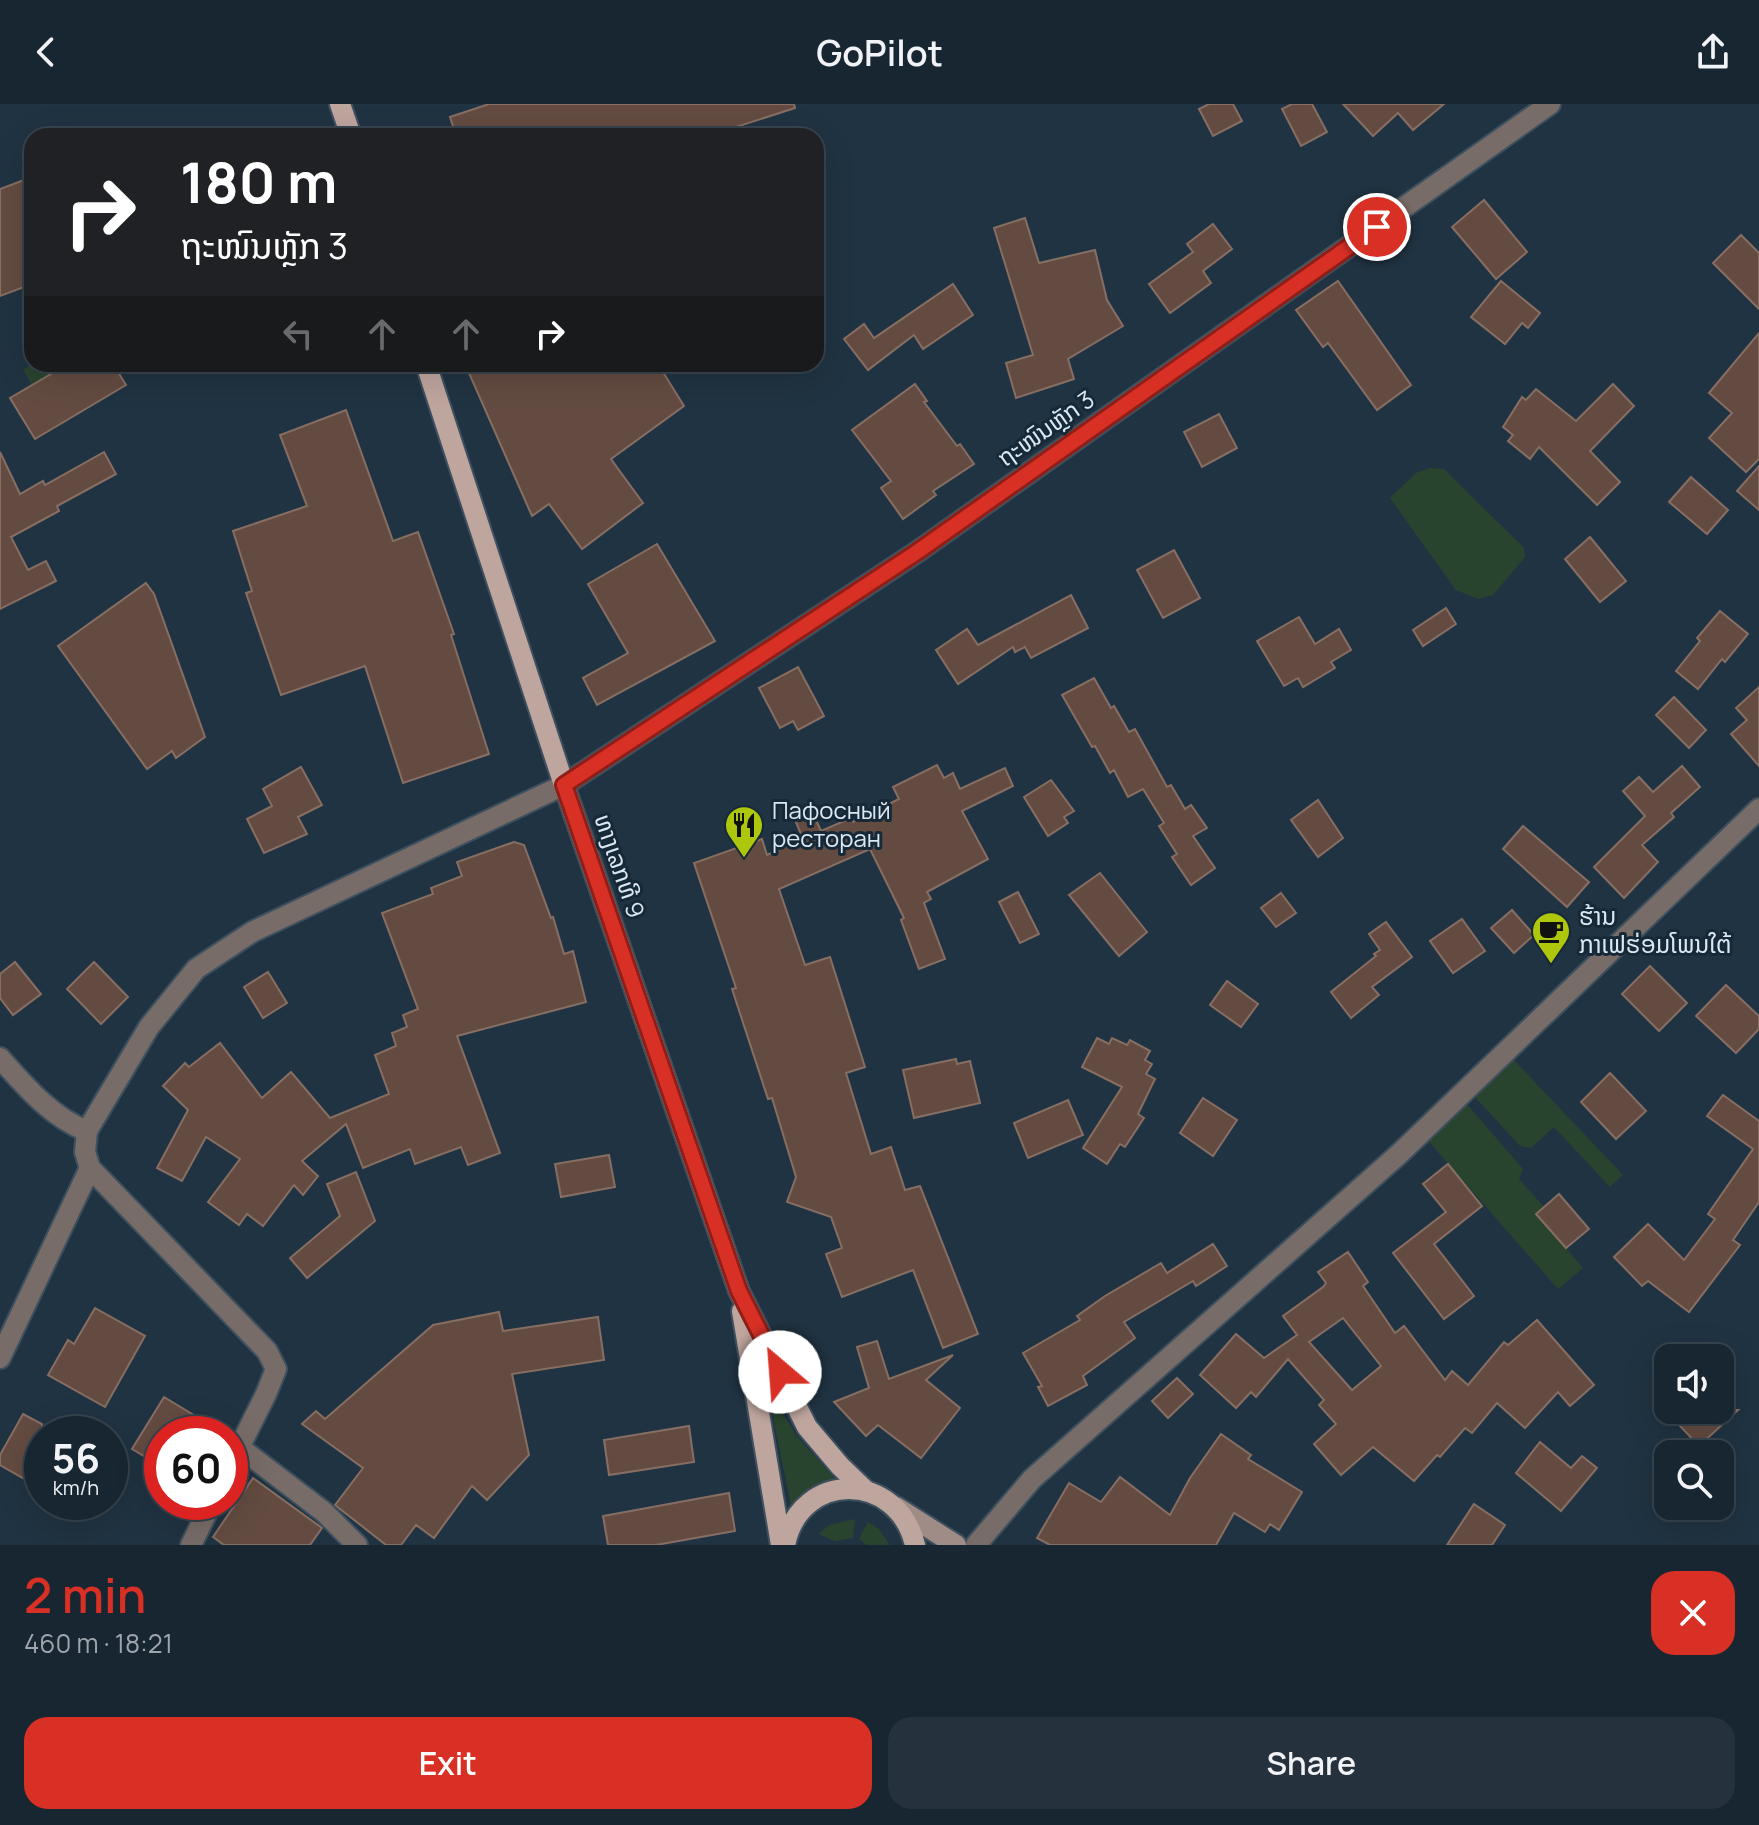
<!DOCTYPE html>
<html lang="en">
<head>
<meta charset="utf-8">
<style>
	body { margin:0; font-family:Manrope,"Noto Sans Lao",sans-serif; background:#25323e; color:#f1f3f6; height:100vh; display:flex; flex-direction:column; font-size:30px; white-space:nowrap }
	* { box-sizing:border-box; margin:0 }
	p { font-size:26px; color:#9fa5ac }
	.icon { flex:none; width:44px; height:44px; fill:none; stroke:currentColor; stroke-width:2; stroke-linecap:round; stroke-linejoin:round }
	.map { position:relative; height:1441px; overflow:hidden }
	.drawer { display:flex; flex-direction:column; background:#182632; flex:1 }
	.drawer>* { flex:none }
	.guide { position:absolute; left:24px; top:24px; width:800px; height:244px; border-radius:24px; box-shadow:0 8px 32px #0002,0 0 0 2px #36434d; background:#202124; color:#fff; overflow:hidden }
	.controls { position:absolute; left:1654px; top:1240px; display:grid; gap:16px }
	.controls a { display:grid; place-items:center; width:80px; height:80px; border-radius:16px; background:#182632; box-shadow:0 8px 32px #0002,0 0 0 2px #36434d; font-size:40px }
	.speed { position:absolute; left:24px; top:1312px; display:flex; gap:16px; font-size:40px; font-weight:700; text-align:center }
	.speed>* { display:grid; place-content:center; width:104px; height:104px; border-radius:50%; background:#182632; box-shadow:0 8px 32px #0002,0 0 0 2px #36434d; line-height:1 }
	.speed small { font-size:20px; font-weight:400 }
	.speed .limit { border:12px solid #d22; background:#fff; color:#111 }
	.pin { position:absolute; display:grid; place-items:center; width:68px; height:68px; color:#fff; margin:-34px; border:4px solid #fff; border-radius:50%; box-shadow:0 2px 8px #0007 }
	.me { position:absolute; width:88px; margin:-44px; rotate:333deg; stroke-linejoin:round; filter:drop-shadow(0 0 6px #0008) }
	.turn { display:flex; align-items:center; gap:28px; height:168px; padding:0 24px; font-size:36px }
	.turn .icon { width:104px; height:104px; stroke-width:2.5 }
	.turn b { display:block; font-size:56px; line-height:68px }
	.lanes { display:flex; align-items:center; height:76px; padding:0 24px; background:#0003; justify-content:center; gap:40px; direction:ltr }
	.lanes .off { opacity:.35 }
	.round { display:grid; place-items:center; flex:none; width:84px; height:84px; border-radius:24px; background:#25323e }
	.overview { display:flex; align-items:center; justify-content:space-between; height:136px; padding:0 24px }
	h1 { font-size:48px; font-weight:600; line-height:60px; color:#d93025 }
	.action { display:flex; gap:16px; margin-top:auto; padding:16px 24px }
	.action a { flex:1; height:92px; border-radius:24px; background:#d93025; color:#fff; font-size:32px; font-weight:600; line-height:92px; text-align:center }
	.action a+a { background:#25323e; color:#f1f3f6 }
	header { display:flex; justify-content:space-between; align-items:center; height:104px; padding:0 24px; background:#182632; font-size:36px; font-weight:600 }
	.map>svg:first-child { display:block }
	.green { fill:#29442e }
	.building { fill:#634b41; stroke:#876e63; stroke-width:2; fill-rule:evenodd }
	.lines { fill:none; stroke-linecap:round; stroke-linejoin:round }
	.street-casing { stroke:#3e505e; stroke-width:24 }
	.secondary-casing { stroke:#3e505e; stroke-width:24 }
	.primary-casing { stroke:#3e505e; stroke-width:24 }
	.street { stroke:#786c68; stroke-width:20 }
	.secondary { stroke:#a08c86; stroke-width:20 }
	.primary { stroke:#bea59e; stroke-width:20 }
	.route-casing { stroke:#8d1f18; stroke-width:20 }
	.route { stroke:#d93025; stroke-width:14 }
	.labels { text-anchor:middle; stroke-width:6; stroke-linejoin:round; paint-order:stroke }
	.street-label { font-size:24px; fill:#dbe7f1; stroke:#162938 }
	.poi-label { font-size:24px; fill:#dbe7f1; stroke:#162938; text-anchor:start }
</style>
</head>
<body>
<header><svg class="icon" aria-label="back" viewBox="0 0 24 24"><path d="M15 5l-7 7 7 7"/></svg>GoPilot<svg class="icon" aria-label="share" viewBox="0 0 24 24"><path d="M12 15V3M7 8l5-5 5 5M5 13v7h14v-7"/></svg></header>
<div class="map">
<svg width="1759" height="1441" viewBox="0 0 1759 1441">
	<rect width="100%" height="100%" fill="#203342"/>
	<g class="green">
		<polygon points="32,260 68,260 32,281 23,266"/>
		<polygon points="1430,364 1444,365 1524,444 1525,453 1493,491 1478,495 1456,486 1390,394 1416,369"/>
		<polygon points="1512,954 1623,1071 1610,1083 1554,1023 1531,1044 1520,1042 1473,991"/>
		<polygon points="1465,998 1523,1065 1519,1075 1544,1103 1536,1110 1583,1164 1558,1185 1425,1033"/>
		<polygon points="767,1284 796,1331 836,1376 809,1387 791,1401"/>
		<path d="M855,1415L853,1434C831,1436 841,1441 819,1430L829,1421Z"/>
		<polygon points="868,1418 879,1425 890,1441 867,1441 859,1435"/>
	</g>
	<g class="building">
		<polygon points="489,0 794,0 795,4 708,32 456,32 450,13"/>
		<polygon points="1209,0 1233,0 1242,17 1213,32 1199,5"/>
		<polygon points="1292,0 1312,0 1327,28 1301,42 1282,5"/>
		<polygon points="1343,0 1444,0 1413,26 1398,9 1373,32"/>
		<polygon points="32,73 32,180 0,192 0,85"/>
		<polygon points="1484,96 1527,148 1496,175 1452,123"/>
		<polygon points="1025,114 1039,159 1095,146 1107,196 1123,222 1068,255 1074,275 1016,294 1006,259 1033,251 994,124"/>
		<polygon points="1213,120 1232,145 1203,167 1211,179 1170,209 1149,180 1193,148 1187,140"/>
		<polygon points="1741,131 1759,149 1759,205 1713,159"/>
		<polygon points="1338,177 1411,281 1377,306 1328,239 1323,243 1296,206"/>
		<polygon points="1501,177 1540,209 1528,224 1522,219 1505,240 1471,213"/>
		<polygon points="953,180 973,211 923,245 914,231 868,266 844,235 864,220 874,234"/>
		<polygon points="1759,229 1759,355 1746,368 1709,334 1732,309 1709,289"/>
		<polygon points="68,260 113,260 126,281 35,335 10,294"/>
		<polygon points="465,260 658,260 684,302 611,355 643,399 582,445 549,400 532,412"/>
		<polygon points="915,280 927,297 924,298 957,342 960,340 974,360 933,387 936,391 903,415 881,384 891,377 852,326"/>
		<polygon points="1613,280 1634,302 1590,347 1620,378 1597,401 1539,343 1530,355 1508,337 1513,331 1503,323 1522,293 1526,296 1536,285 1576,317"/>
		<polygon points="346,306 393,437 418,428 454,530 451,531 489,650 403,679 365,562 281,591 246,489 252,487 233,427 307,402 280,331"/>
		<polygon points="1219,310 1237,344 1202,363 1184,328"/>
		<polygon points="0,348 20,390 43,377 45,381 104,348 116,370 57,402 59,407 11,433 28,466 46,457 56,477 0,505"/>
		<polygon points="1759,362 1759,406 1737,387"/>
		<polygon points="1691,373 1728,406 1707,430 1669,398"/>
		<polygon points="1590,433 1626,477 1600,498 1565,455"/>
		<polygon points="657,440 715,537 597,601 583,574 628,549 588,480"/>
		<polygon points="1174,446 1200,494 1163,514 1137,466"/>
		<polygon points="146,479 154,490 205,633 176,654 172,647 147,665 58,542"/>
		<polygon points="1071,491 1088,524 1031,554 1025,543 1015,548 1013,543 958,580 936,546 967,525 978,541"/>
		<polygon points="1446,504 1456,520 1423,542 1413,526"/>
		<polygon points="1720,507 1748,530 1725,558 1722,555 1698,585 1676,567 1700,537 1697,534"/>
		<polygon points="1299,513 1315,540 1339,525 1351,546 1331,558 1335,564 1303,583 1298,574 1284,582 1257,537"/>
		<polygon points="798,563 824,612 798,626 793,617 780,624 759,584"/>
		<polygon points="1094,574 1111,604 1114,602 1129,628 1135,625 1167,683 1171,681 1185,705 1191,701 1207,724 1193,732 1215,764 1191,781 1172,753 1177,750 1159,722 1164,719 1143,685 1128,693 1114,666 1110,669 1095,642 1092,643 1062,591"/>
		<polygon points="1759,583 1759,662 1731,630 1747,616 1736,604"/>
		<polygon points="1674,593 1706,626 1689,644 1656,611"/>
		<polygon points="937,661 944,674 953,669 960,685 1005,664 1013,682 962,707 988,755 927,788 931,795 924,799 945,855 919,865 901,816 904,814 870,745 779,785 805,861 830,853 865,963 846,969 871,1050 891,1043 905,1086 920,1082 978,1230 943,1244 913,1166 842,1193 826,1150 842,1144 831,1113 787,1098 796,1073 772,994 768,995 732,885 736,884 694,759 762,735 767,751 803,735 793,711 810,703 821,727 851,714 853,718 899,695 893,683"/>
		<polygon points="1682,662 1700,683 1671,709 1674,713 1642,741 1658,758 1624,794 1594,763 1645,712 1623,687 1639,673 1653,688"/>
		<polygon points="301,663 322,701 298,713 307,730 264,749 247,715 272,702 263,685"/>
		<polygon points="1051,676 1074,707 1064,713 1068,719 1048,732 1024,693"/>
		<polygon points="1318,696 1343,734 1318,753 1291,716"/>
		<polygon points="1523,722 1589,778 1567,803 1503,745"/>
		<polygon points="514,738 524,741 551,814 553,813 564,850 573,847 586,898 457,932 500,1049 468,1061 461,1043 415,1060 410,1045 363,1064 346,1020 302,1057 318,1072 303,1091 294,1081 263,1122 247,1110 239,1121 208,1098 240,1055 206,1033 182,1077 157,1064 188,1006 163,982 185,959 189,963 220,939 262,994 291,968 330,1014 389,990 375,951 396,942 392,929 407,923 403,911 418,905 382,809 433,790 431,784 462,772 457,758"/>
		<polygon points="1100,769 1147,828 1119,852 1069,791"/>
		<polygon points="1018,788 1039,830 1020,839 999,798"/>
		<polygon points="1281,789 1296,809 1276,823 1261,804"/>
		<polygon points="1512,806 1534,831 1514,849 1491,824"/>
		<polygon points="1462,815 1485,847 1453,869 1430,837"/>
		<polygon points="1386,818 1412,853 1372,883 1379,891 1351,914 1331,888 1376,852 1374,850 1380,846 1369,830"/>
		<polygon points="15,858 41,890 13,911 0,894 0,870"/>
		<polygon points="94,858 128,893 101,920 67,885"/>
		<polygon points="1650,862 1687,899 1659,927 1622,890"/>
		<polygon points="268,868 287,899 263,914 244,883"/>
		<polygon points="1227,877 1258,900 1241,923 1210,901"/>
		<polygon points="1726,881 1759,912 1759,925 1736,949 1696,912"/>
		<polygon points="1097,934 1109,940 1112,934 1127,941 1130,936 1150,947 1145,956 1152,960 1146,970 1155,975 1138,1010 1144,1014 1125,1043 1120,1040 1107,1060 1083,1044 1122,983 1082,963"/>
		<polygon points="956,955 957,960 970,957 980,999 914,1014 903,966"/>
		<polygon points="1610,969 1646,1007 1616,1035 1581,998"/>
		<polygon points="1723,991 1759,1017 1759,1098 1733,1136 1740,1141 1689,1208 1648,1177 1642,1182 1614,1153 1648,1120 1684,1156 1715,1115 1708,1110 1753,1045 1707,1012"/>
		<polygon points="1203,994 1237,1016 1213,1052 1180,1029"/>
		<polygon points="1068,996 1083,1031 1028,1054 1014,1019"/>
		<polygon points="609,1051 615,1083 561,1093 555,1060"/>
		<polygon points="1448,1060 1482,1102 1434,1140 1474,1192 1444,1215 1393,1149 1446,1108 1423,1080"/>
		<polygon points="356,1068 375,1117 307,1174 290,1154 340,1112 327,1080"/>
		<polygon points="1559,1090 1589,1125 1566,1144 1536,1110"/>
		<polygon points="1213,1140 1227,1162 1196,1182 1193,1177 1124,1218 1135,1234 1083,1272 1087,1281 1048,1302 1038,1283 1042,1282 1023,1249 1080,1216 1077,1212 1105,1192 1161,1159 1167,1169"/>
		<path d="M1348,1148L1368,1178L1363,1182L1395,1229L1404,1222L1445,1276L1452,1267L1468,1281L1504,1238L1508,1241L1537,1216L1594,1281L1570,1302L1558,1288L1525,1324L1497,1299L1472,1329L1465,1324L1440,1353L1437,1351L1414,1377L1373,1343L1341,1371L1314,1340L1336,1320L1319,1301L1324,1296L1288,1255L1256,1293L1251,1288L1236,1304L1200,1271L1236,1230L1264,1254L1297,1231L1283,1212L1323,1183L1326,1179L1318,1168ZM1343,1214L1381,1262L1352,1286L1309,1238Z"/>
		<polygon points="95,1204 145,1232 105,1303 48,1271 68,1236 74,1240"/>
		<polygon points="499,1208 503,1227 598,1213 604,1256 512,1270 529,1351 487,1396 472,1382 434,1434 416,1421 401,1441 386,1441 335,1401 363,1364 302,1320 316,1307 325,1315 433,1221"/>
		<polygon points="877,1237 889,1275 953,1251 926,1276 960,1304 921,1354 878,1321 866,1332 834,1298 869,1284 857,1243"/>
		<polygon points="1177,1274 1193,1290 1168,1314 1152,1297"/>
		<polygon points="164,1293 202,1316 193,1330 162,1330 162,1363 132,1345"/>
		<polygon points="1665,1306 1738,1306 1699,1342"/>
		<polygon points="23,1310 42,1320 42,1385 0,1361 0,1351"/>
		<polygon points="689,1322 694,1358 609,1371 604,1336"/>
		<polygon points="1221,1330 1251,1351 1248,1355 1302,1388 1279,1426 1270,1420 1265,1428 1234,1409 1216,1441 1050,1441 1037,1434 1069,1379 1101,1398 1120,1373 1170,1411 1190,1374"/>
		<polygon points="1540,1338 1571,1364 1582,1352 1597,1364 1561,1407 1516,1369"/>
		<polygon points="253,1374 322,1424 310,1441 224,1441 213,1433"/>
		<polygon points="729,1389 735,1427 656,1441 608,1441 603,1412"/>
		<polygon points="1474,1400 1505,1421 1492,1441 1447,1441"/>
	</g>
	<g class="lines">
		<g class="street-casing">
			<g id="street">
				<path d="M0,954C24,981 52,1014 87,1027L85,1048L90,1064L267,1247L276,1265L266,1290L230,1362"/>
				<polyline points="87,1027 149,923 196,865 252,828 564,681 917,448 1550,0"/>
				<polyline points="0,1254 90,1064"/>
				<polyline points="239,1343 324,1408 357,1441"/>
				<polyline points="191,1441 212,1398"/>
				<polyline points="976,1441 1032,1375 1398,1051 1759,705"/>
			</g>
		</g>
		<g class="secondary-casing">
			<polyline id="secondary" points="896,1403 956,1441"/>
		</g>
		<g class="primary-casing">
			<g id="primary">
				<polyline points="340,0 351,32"/>
				<polyline points="426,260 564,681 739,1187 807,1323 840,1362 866,1387"/>
				<polyline points="742,1207 781,1441"/>
				<path d="M785,1441C800,1366 898,1367 915,1441"/>
			</g>
		</g>
		<use href="#street" class="street"/>
		<use href="#secondary" class="secondary"/>
		<use href="#primary" class="primary"/>
	</g>
	<g class="lines">
		<g class="route-casing">
			<polyline id="route" points="780,1268 739,1187 564,681 917,448 1377,123"/>
		</g>
		<use href="#route" class="route"/>
	</g>
	<defs>
		<g id="restaurant-pin" transform="scale(2)"><path d="M0 17L-7.5 6A9.5 9.5 0 1 1 7.5 6Z" fill="#aec60b" stroke="#162938"/><path d="M-5-6h1v4h1v-4h1v4h1v-4h1v5L-1.5 .5V6h-2V.5L-5-1ZM5-6V6H3V1.5H1.5Q1.5-4 5-6Z" fill="#111"/></g>
		<g id="cafe-pin" transform="scale(2)"><path d="M0 17L-7.5 6A9.5 9.5 0 1 1 7.5 6Z" fill="#aec60b" stroke="#162938"/><path d="M-5.5-4.5H6V0H3Q3 3.5 0 3.5H-2.5Q-5.5 3.5-5.5 0ZM3-3.2v2h1.7v-2ZM-6 4.5H4V6H-6Z" fill="#111"/></g>
	</defs>
	<g fill-rule="evenodd">
		<use href="#restaurant-pin" x="744" y="721"/>
		<use href="#cafe-pin" x="1551" y="827"/>
	</g>
	<g class="labels">
		<g class="street-label">
			<text transform="translate(1046 325) rotate(-35)" y="8">ຖະໜົນຫຼັກ 3</text>
			<text transform="translate(619 762) rotate(71)" y="8">ທາງເລກທີ 9</text>
		</g>
		<g class="poi-label">
			<text x="772" y="715">Пафосный<tspan x="772" dy="28">ресторан</tspan></text>
			<text x="1579" y="821">ຮ້ານ<tspan x="1579" dy="28">ກາເຟຮ່ອມໂພນໃຕ້</tspan></text>
		</g>
	</g>
</svg>
<div class="controls">
<a><svg class="icon" aria-label="sound" viewBox="0 0 24 24"><path d="M4 9h4l5-4v14l-5-4H4zM17 9q2 3 0 6"/></svg></a>
<a><svg class="icon" aria-label="search" viewBox="0 0 24 24"><circle cx="10" cy="10" r="6"/><path d="M15 15l6 6"/></svg></a>
</div>
<div class="speed"><div>56<small>km/h</small></div><div class="limit">60</div></div>
<div class="pin" style="left:1377px;top:123px;background:#d93025"><svg class="icon" aria-label="arrive" viewBox="0 0 24 24"><path d="M6 21V4h12l-3 4 3 4H6"/></svg></div>
<svg class="me" style="left:780px;top:1268px" viewBox="-20 -20 40 40"><circle r="19" fill="#fff"/><path d="M0-13L10 11 0 6-10 11z" fill="#d93025"/></svg>
<div class="guide">
<div class="turn"><svg class="icon" aria-label="right" viewBox="0 0 24 24"><path d="M7 20v-9h11M14 6l5 5-5 5"/></svg><div><b>180 m</b>ຖະໜົນຫຼັກ 3</div></div>
<div class="lanes"><svg class="icon off" aria-label="left" viewBox="0 0 24 24"><path d="M17 20v-9H6M10 6l-5 5 5 5"/></svg><svg class="icon off" aria-label="ahead" viewBox="0 0 24 24"><path d="M12 20V5M6 11l6-6 6 6"/></svg><svg class="icon off" aria-label="ahead" viewBox="0 0 24 24"><path d="M12 20V5M6 11l6-6 6 6"/></svg><svg class="icon" aria-label="right" viewBox="0 0 24 24"><path d="M7 20v-9h11M14 6l5 5-5 5"/></svg></div>
</div>
</div>
<section class="drawer">
<div class="overview"><div><h1>2 min</h1><p>460 m · 18:21</p></div><a class="round" style="background:#d93025;color:#fff"><svg class="icon" aria-label="close" viewBox="0 0 24 24"><path d="M6 6l12 12M18 6L6 18"/></svg></a></div>
<div class="action"><a>Exit</a><a>Share</a></div>
</section>
</body>
</html>
